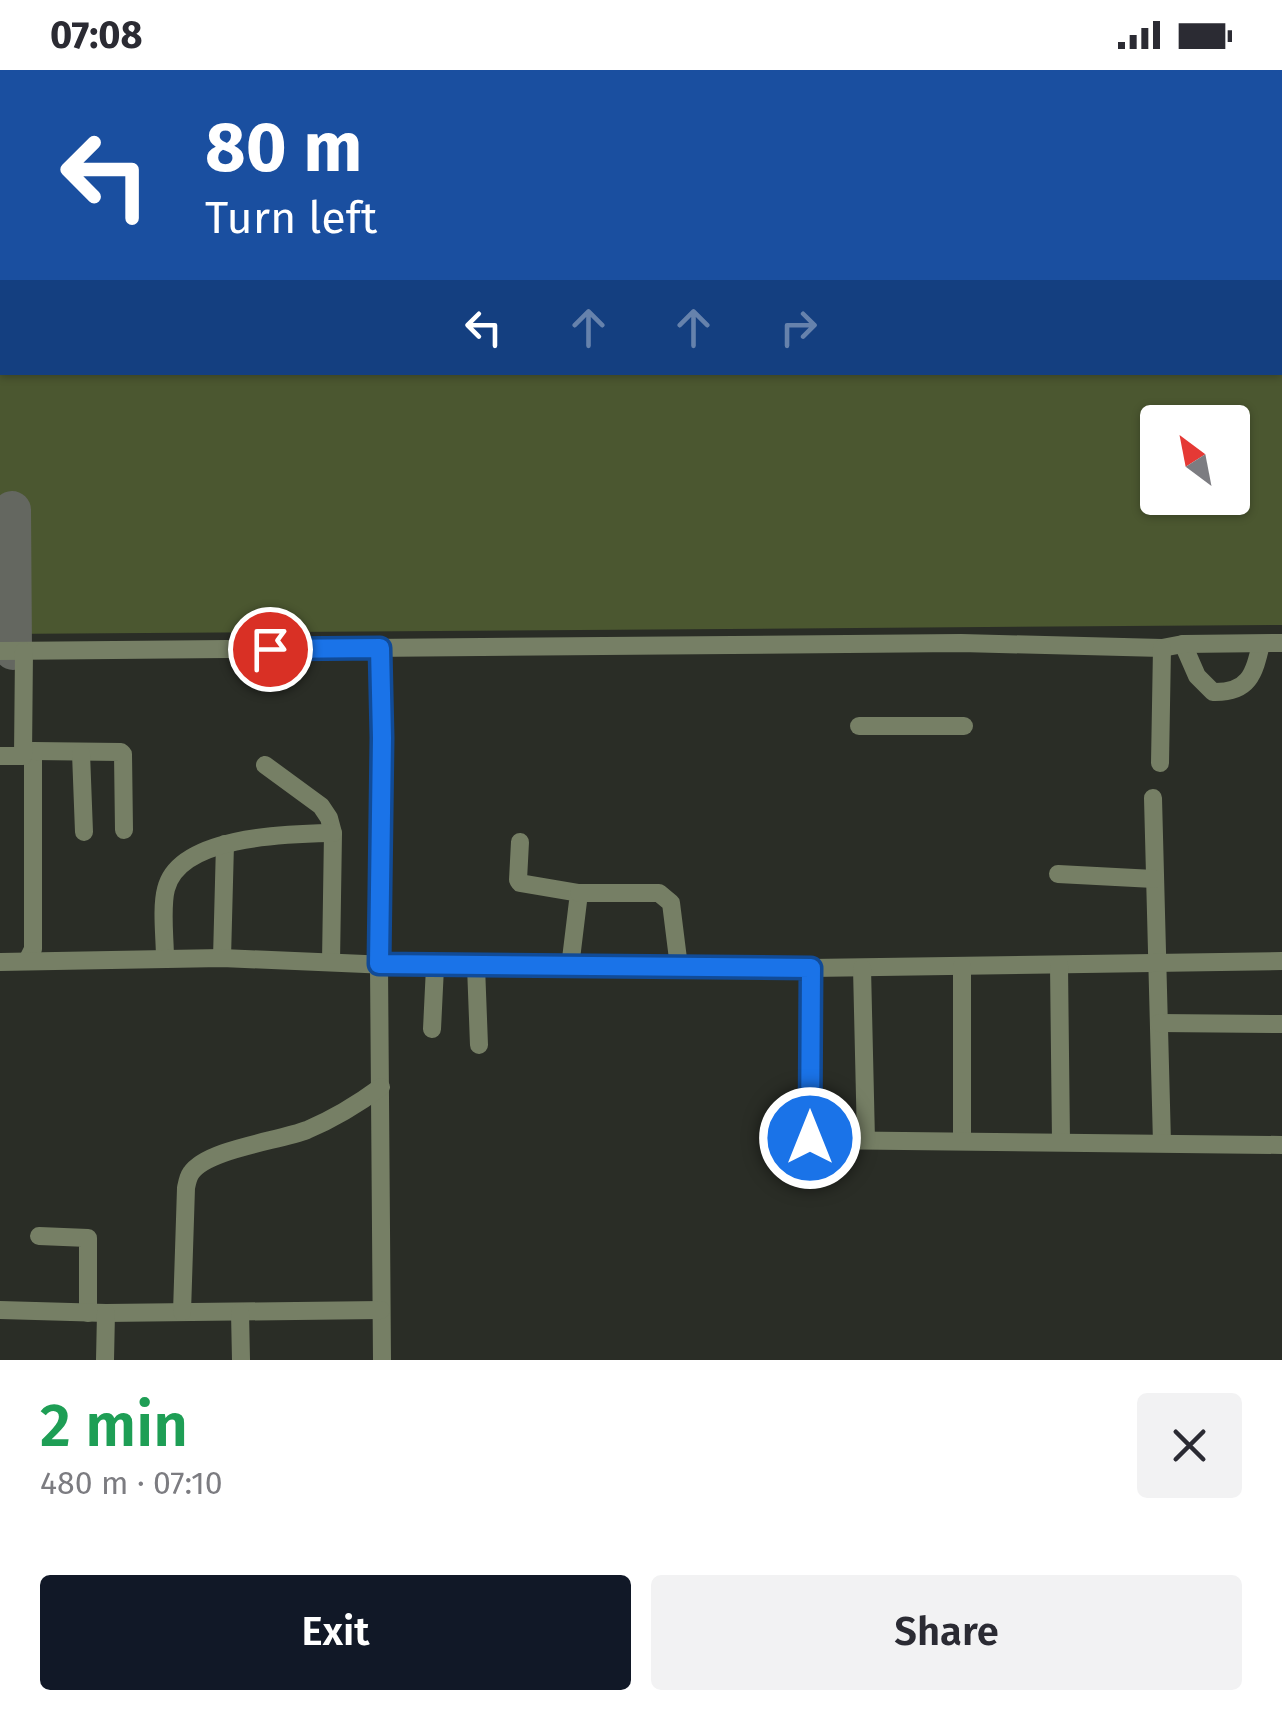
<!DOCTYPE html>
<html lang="en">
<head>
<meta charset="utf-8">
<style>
	body { margin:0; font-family:"Fira Sans",sans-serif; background:#f2f2f3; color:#2b2b33; height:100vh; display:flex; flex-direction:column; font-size:38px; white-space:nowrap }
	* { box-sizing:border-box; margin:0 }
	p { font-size:32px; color:#7c7c81 }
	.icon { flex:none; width:55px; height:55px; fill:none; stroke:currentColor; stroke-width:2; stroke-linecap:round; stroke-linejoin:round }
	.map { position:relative; height:1290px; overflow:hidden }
	.panel { display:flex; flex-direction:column; background:#fff; flex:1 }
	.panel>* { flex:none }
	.hud { position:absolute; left:0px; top:0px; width:1282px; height:305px; box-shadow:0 2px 8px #0004; background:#1a4fa0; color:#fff; overflow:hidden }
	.needle { width:65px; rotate:328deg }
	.buttons { position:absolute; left:1140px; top:335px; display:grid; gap:20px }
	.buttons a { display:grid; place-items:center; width:110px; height:110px; border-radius:10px; background:#fff; box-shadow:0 2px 8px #0004; font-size:50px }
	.pin { position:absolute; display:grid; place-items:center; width:85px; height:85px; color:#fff; margin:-42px; border:5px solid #fff; border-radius:50%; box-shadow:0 2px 10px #0007 }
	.me { position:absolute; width:110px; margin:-55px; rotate:0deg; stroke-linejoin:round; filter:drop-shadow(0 0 8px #0008) }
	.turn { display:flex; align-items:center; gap:35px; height:210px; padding:0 40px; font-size:45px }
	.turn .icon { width:130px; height:130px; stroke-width:2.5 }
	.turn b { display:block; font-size:70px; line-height:85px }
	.lanes { display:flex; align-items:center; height:95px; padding:0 40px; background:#0003; justify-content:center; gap:50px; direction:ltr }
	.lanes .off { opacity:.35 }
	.round { display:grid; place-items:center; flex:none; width:105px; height:105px; border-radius:10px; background:#f2f2f3 }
	.summary { display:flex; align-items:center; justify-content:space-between; height:170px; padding:0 40px }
	h1 { font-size:60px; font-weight:600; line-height:75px; color:#1e9e55 }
	.cta { display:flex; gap:20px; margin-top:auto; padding:20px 40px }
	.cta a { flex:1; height:115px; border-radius:10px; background:#111827; color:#fff; font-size:40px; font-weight:600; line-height:115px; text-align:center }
	.cta a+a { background:#f2f2f3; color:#2b2b33 }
	.status { display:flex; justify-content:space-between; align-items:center; height:70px; padding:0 50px; background:#fff; direction:ltr }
	.status svg { height:28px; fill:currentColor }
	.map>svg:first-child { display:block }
	.green { fill:#4b5730; fill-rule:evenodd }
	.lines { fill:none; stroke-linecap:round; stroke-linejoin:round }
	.taxiway { stroke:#646760; stroke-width:38 }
	.runway { stroke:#646760; stroke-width:95 }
	.minor { stroke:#767f65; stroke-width:18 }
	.route-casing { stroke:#114b97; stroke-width:25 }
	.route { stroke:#1a73e8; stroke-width:18 }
</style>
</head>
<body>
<div class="status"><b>07:08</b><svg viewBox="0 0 49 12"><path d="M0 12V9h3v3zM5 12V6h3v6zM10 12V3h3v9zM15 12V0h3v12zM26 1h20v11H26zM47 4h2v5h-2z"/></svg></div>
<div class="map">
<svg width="1282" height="1290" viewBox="0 0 1282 1290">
	<rect width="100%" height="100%" fill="#2a2d26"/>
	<path class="green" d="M0,0H1282V555L0,564ZM2,2H1280V302H2ZM1158,352H1232V428H1158Z"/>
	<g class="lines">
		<polyline class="taxiway" points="12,440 13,581"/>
		<g class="runway">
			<polyline points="1280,155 1282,155"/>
			<polyline points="0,169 2,169"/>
		</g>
		<g class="minor">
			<path d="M1183,574L1197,606L1213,622C1249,623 1254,604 1261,574"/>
			<polyline points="380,578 382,668 379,895 382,1290"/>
			<polyline points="0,581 961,573 1162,578 1183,574 1282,573"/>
			<polyline points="859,656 964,656"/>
			<polyline points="23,681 33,681 33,879 27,891"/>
			<polyline points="33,681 121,682 123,684 124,760"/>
			<polyline points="81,683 84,762"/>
			<polyline points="0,686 23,686 24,581"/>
			<polyline points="1160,693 1162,578"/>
			<polyline points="265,695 321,736 329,748 333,763 331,892"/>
			<polyline points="1153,728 1162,1073"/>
			<polyline points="520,772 518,810 520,813 579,823 570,897"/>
			<polyline points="1058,804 1154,809"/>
			<polyline points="579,823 659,823 671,833 679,897"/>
			<polyline points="222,888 225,774"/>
			<path d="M165,889C165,868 161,838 166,819C179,765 289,764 333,763"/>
			<polyline points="0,892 222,888 435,897 811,898 1282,891"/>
			<polyline points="1059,895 1061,1072"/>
			<polyline points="476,896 479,975"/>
			<polyline points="962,896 962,1071"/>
			<polyline points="811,898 809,1064 812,1070 1282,1075"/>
			<polyline points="862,898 866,1070"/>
			<polyline points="1159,953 1282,954"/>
			<polyline points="432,959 435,897"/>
			<polyline points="39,1166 88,1168 88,1243"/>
			<polyline points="0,1240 106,1243 381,1240"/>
			<path d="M182,1242L186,1118C187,1113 188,1107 191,1103C207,1079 279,1071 307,1060C333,1049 358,1034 381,1017"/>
			<polyline points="240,1242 241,1290"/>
			<polyline points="105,1290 106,1243"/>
		</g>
	</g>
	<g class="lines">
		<g class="route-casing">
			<polyline id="route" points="270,579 380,578 382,668 379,894 811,898 810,1068"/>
		</g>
		<use href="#route" class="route"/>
	</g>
</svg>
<div class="buttons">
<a><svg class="needle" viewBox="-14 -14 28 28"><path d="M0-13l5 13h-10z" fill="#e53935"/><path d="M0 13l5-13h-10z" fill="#7c7c81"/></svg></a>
</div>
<div class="pin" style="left:270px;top:579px;background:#d93025"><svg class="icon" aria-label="arrive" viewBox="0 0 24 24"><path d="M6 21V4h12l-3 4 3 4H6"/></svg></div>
<svg class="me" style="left:810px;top:1068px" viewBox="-20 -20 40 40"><circle r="17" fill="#1a73e8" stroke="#fff" stroke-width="3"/><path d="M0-11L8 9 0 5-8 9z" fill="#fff"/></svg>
<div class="hud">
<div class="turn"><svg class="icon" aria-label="left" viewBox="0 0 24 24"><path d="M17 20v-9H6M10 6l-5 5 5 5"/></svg><div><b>80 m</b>Turn left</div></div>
<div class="lanes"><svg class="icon" aria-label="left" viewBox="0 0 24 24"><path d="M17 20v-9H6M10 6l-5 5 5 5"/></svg><svg class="icon off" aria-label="ahead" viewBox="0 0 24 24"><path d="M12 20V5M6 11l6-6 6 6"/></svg><svg class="icon off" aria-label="ahead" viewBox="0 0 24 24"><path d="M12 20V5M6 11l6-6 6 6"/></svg><svg class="icon off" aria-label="right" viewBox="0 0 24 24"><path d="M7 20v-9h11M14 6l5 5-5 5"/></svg></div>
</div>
</div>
<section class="panel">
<div class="summary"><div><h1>2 min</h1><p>480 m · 07:10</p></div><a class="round"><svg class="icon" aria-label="close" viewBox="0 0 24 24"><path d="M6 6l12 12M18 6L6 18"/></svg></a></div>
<div class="cta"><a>Exit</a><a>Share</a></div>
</section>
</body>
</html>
